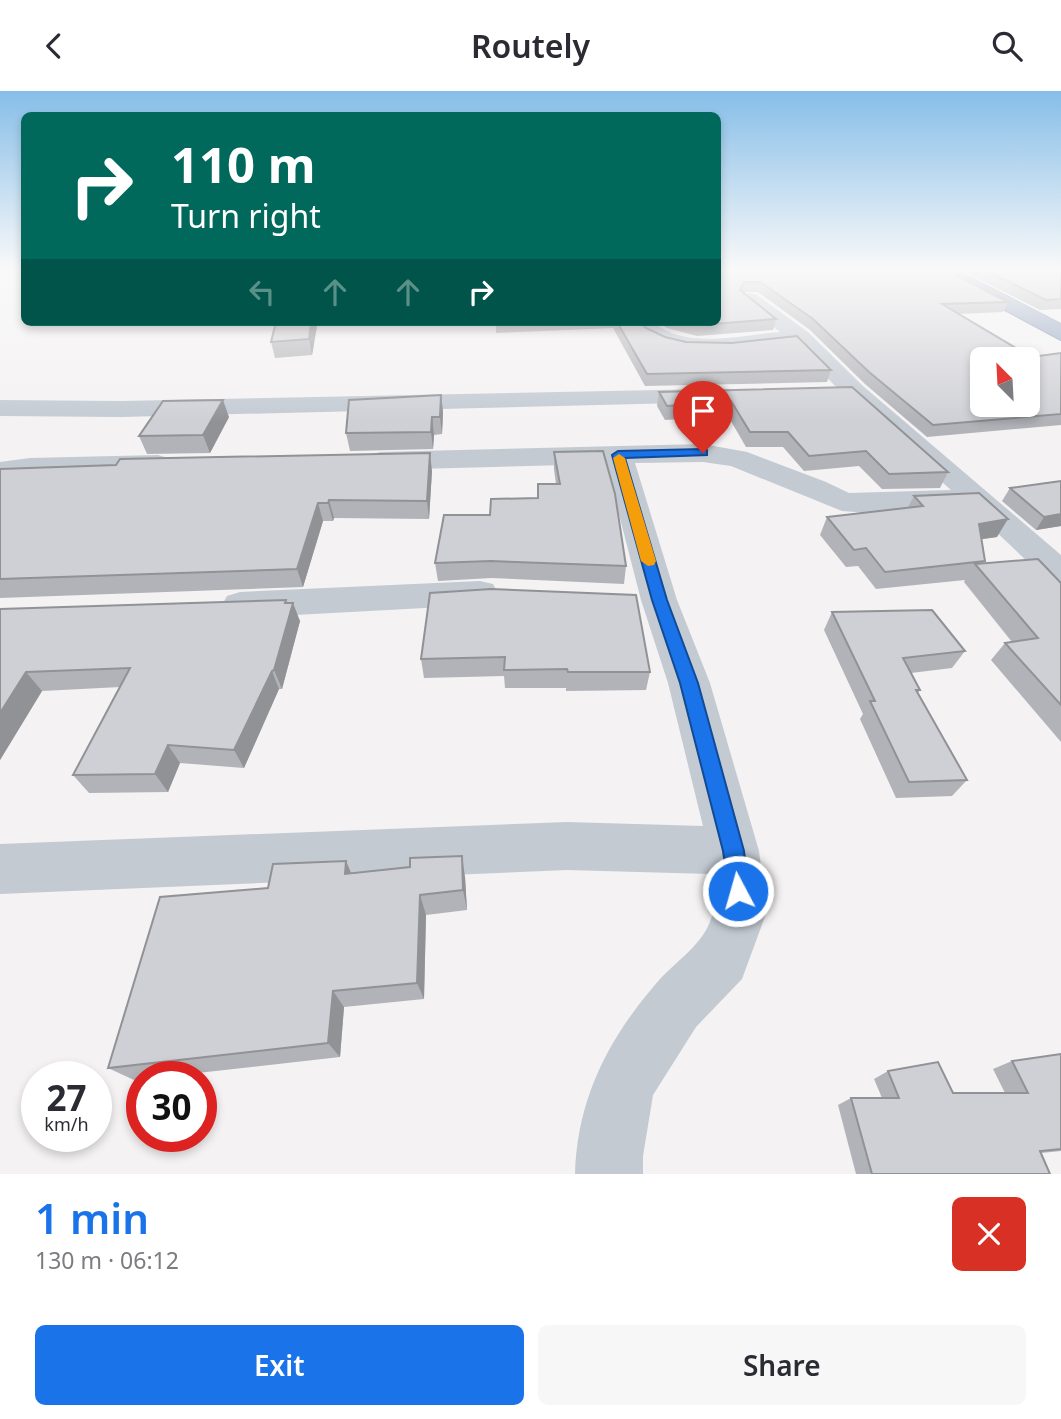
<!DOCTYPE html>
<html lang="en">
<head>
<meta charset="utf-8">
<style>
	body { margin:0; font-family:"Noto Sans",sans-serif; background:#f7f7f7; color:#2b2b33; height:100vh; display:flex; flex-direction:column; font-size:26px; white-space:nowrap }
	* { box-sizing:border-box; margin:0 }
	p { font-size:23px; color:#7c7c81 }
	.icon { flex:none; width:38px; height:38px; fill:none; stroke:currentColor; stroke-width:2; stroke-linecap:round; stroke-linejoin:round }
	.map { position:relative; height:1083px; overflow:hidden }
	.drawer { display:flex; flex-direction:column; background:#fff; flex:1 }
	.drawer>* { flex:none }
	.top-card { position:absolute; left:21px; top:21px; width:700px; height:214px; border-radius:10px; box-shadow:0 4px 10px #0003; background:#00695c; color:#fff; overflow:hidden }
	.needle { width:46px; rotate:336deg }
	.controls { position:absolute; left:970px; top:256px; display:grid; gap:14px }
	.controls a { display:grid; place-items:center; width:70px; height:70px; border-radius:10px; background:#fff; box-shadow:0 4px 10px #0003; font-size:35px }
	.speed { position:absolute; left:21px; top:970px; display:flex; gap:14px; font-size:35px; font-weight:700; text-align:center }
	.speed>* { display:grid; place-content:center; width:91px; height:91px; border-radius:50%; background:#fff; box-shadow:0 4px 10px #0003; line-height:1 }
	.speed small { font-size:18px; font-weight:400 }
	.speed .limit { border:10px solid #d22; background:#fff; color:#111 }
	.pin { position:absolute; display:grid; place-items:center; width:60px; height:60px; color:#fff; margin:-72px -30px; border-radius:50% 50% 50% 0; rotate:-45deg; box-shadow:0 0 7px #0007 }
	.pin .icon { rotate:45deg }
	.me { position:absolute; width:77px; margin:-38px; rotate:354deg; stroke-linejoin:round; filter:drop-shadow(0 0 5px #0008) }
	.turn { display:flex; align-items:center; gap:24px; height:147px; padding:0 35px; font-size:32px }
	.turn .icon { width:91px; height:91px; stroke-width:2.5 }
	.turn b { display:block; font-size:49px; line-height:60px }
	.lanes { display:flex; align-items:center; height:66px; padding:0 35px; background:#0003; justify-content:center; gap:35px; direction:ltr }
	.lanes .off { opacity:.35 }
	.round { display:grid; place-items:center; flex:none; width:74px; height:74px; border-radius:10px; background:#f7f7f7 }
	.overview { display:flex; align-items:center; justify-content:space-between; height:119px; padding:0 35px }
	h1 { font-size:42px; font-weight:600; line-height:52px; color:#1a73e8 }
	.primary-button { display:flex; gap:14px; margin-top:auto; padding:14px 35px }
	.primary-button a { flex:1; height:80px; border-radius:10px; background:#1a73e8; color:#fff; font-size:28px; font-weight:600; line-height:80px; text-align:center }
	.primary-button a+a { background:#f7f7f7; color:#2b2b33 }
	header { display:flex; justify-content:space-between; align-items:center; height:91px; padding:0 35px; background:#fff; font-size:32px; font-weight:600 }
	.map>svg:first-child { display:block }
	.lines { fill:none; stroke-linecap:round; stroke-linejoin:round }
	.highway-casing { stroke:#7789a9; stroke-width:2 }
	.street { fill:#c3cad2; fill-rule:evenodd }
	.highway { fill:#8c9ebd; fill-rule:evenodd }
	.wall { fill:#b2b3b8 }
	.shaded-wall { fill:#919296 }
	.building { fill:#cfd0d6; stroke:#919296; stroke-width:2; fill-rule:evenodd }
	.route { fill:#1a73e8; stroke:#114b97; stroke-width:2 }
	.slow { fill:#f59e0b }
</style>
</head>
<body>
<header><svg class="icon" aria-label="back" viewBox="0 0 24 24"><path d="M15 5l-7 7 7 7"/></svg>Routely<svg class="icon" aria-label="search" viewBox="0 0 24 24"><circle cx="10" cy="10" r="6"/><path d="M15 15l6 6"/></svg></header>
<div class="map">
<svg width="1061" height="1083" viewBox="0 0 1061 1083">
	<rect width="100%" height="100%" fill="#f4f2f2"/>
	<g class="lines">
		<g class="highway-casing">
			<polygon id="highway" points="936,180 958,180 1061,233 1061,249 939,184"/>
		</g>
		<g class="street">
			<path d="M750,202L757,204L808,241L863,295L1061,464V495L1049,491L970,416L869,422L842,420L731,375L703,371L635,372L677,509L710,592L759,760L767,820L742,888L696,936L653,1004L643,1065V1083H575C577,1010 607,950 654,895C674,870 706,854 713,821C715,810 711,795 710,783L567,779L0,803V753L567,731L703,735L668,592L641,509L606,373L380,379L370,376L366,370L370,364L380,361L703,353L747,361L826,391L849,402L951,399L845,305L794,253C745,257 664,278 631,231H654C683,259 742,244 780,241L743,212L740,208L743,204Z"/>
			<polygon points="709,298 718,301 722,306 718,311 121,326 0,325 0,309 121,310"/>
			<polygon points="158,364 168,367 173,373 168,379 158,382 30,385 0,389 0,371 30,367"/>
			<polygon points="480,490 493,493 498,502 493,511 480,514 240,527 227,523 222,514 227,505 240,501"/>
		</g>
		<use href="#highway" class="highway"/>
	</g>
	<g class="wall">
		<polygon points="718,180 1008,211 1003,221 958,223 1031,266 1061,262 1061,334 927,346 865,293 810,239 758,201 743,201 776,228 773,239 697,245 667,237 658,231 718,231"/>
		<polygon points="963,180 1061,180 1061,218 1040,219"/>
		<polygon points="496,231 640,231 646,237 665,246 831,279 827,291 645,295 613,237 496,242"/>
		<polygon points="317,235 312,264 275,267 271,251"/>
		<polygon points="852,296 948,381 940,397 882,398 859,375 804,380 783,356 746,356 728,325 665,329 657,315 659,301"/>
		<polygon points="441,304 443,321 442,343 434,344 433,358 350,360 346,342"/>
		<polygon points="229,326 210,362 147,363 139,345"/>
		<polygon points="554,361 626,475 624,493 492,487 438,490 435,472 490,424 538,407 556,393 554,378"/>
		<polygon points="0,378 432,380 429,428 334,427 333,430 323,430 303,496 0,507"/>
		<polygon points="1061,390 1061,435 1036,439 1002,410 1010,397"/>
		<polygon points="914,405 997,446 982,448 985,470 983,472 1061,492 1061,651 991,569 1005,552 1012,551 964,491 965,489 876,498 858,475 846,476 820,444 827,426 908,416"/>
		<polygon points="430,502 650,581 646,599 566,600 566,597 505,597 504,585 424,587 421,568"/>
		<polygon points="287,512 300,530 282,598 279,598 244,677 180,672 168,701 89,702 73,684 120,596 42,600 0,669 0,518"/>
		<polygon points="832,521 965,560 952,577 911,582 920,599 918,602 967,689 952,705 896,707 860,628 863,623 824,539"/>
		<polygon points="352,782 465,786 467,819 426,824 424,908 344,916 340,966 171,985 142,985 142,989 134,989 108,977 268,797"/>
		<polygon points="1061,963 1061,1060 1041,1062 1050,1083 856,1083 838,1014 851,1007 882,1007 874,988 888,980 953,1002 1005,1002 993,978 1012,970"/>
	</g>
	<g class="shaded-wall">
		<polygon points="311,231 316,231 317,235 312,264 309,248"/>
		<polygon points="441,304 443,321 442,343 440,326"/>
		<polygon points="223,309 229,326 210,362 203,344"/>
		<polygon points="432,326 434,344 433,358 431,341"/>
		<polygon points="430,362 432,380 429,428 427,410"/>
		<polygon points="329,409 334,427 333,430 328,412"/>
		<polygon points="318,412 323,430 303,496 297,478"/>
		<polygon points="1061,423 1061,435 1036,439 1044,426"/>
		<polygon points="1008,428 997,446 969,450 979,433"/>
		<polygon points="286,509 290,521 293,512 300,530 282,598 274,579"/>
		<polygon points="272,580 279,598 244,677 234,659"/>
		<polygon points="26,581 42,600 0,669 0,622"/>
		<polygon points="168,654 180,672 168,701 155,683"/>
		<polygon points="462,765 465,786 467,819 463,799"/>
		<polygon points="346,770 355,791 345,783"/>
		<polygon points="420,804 426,824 424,908 417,892"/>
		<polygon points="333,900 344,916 340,966 328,952"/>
	</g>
	<g class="building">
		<path d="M718,180H948L1008,211L942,213L1031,266L1061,262V323L933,334L869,281L813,228L760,191H744L740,199L776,228L699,234L687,231H718ZM982,268H1027V313H982Z"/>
		<polygon points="987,180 1061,180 1061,208 1046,209"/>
		<polygon points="276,231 311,231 309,248 271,251"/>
		<polygon points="617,231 640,231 646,237 665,246 686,251 732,252 797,245 831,279 647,283"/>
		<polygon points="852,296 948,381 889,383 866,360 809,365 788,341 750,341 731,310 667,315 659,301"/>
		<polygon points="441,304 440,326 432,326 431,341 346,342 349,309"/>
		<polygon points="223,309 203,344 139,345 163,310"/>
		<polygon points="603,360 615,403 626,475 491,470 435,472 444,424 490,424 491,408 538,407 538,393 560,393 554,361"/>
		<polygon points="430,362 427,410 329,409 328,412 318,412 297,478 0,488 0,378 116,374 120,368"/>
		<polygon points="1061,390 1061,423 1044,426 1010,397"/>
		<polygon points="979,402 1008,428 979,433 985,470 885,481 866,457 854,459 827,426 923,415 914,405"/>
		<polygon points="1038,468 1061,492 1061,614 1005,552 1038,547 975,473"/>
		<polygon points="491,498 636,504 650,581 568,581 567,578 504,579 505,566 421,568 430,502"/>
		<polygon points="286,509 285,512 293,512 274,579 272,580 234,659 168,654 155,683 73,684 130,577 26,581 0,622 0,518"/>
		<polygon points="932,519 965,560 903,567 920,599 916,599 967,689 909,691 870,610 875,610 832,521"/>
		<polygon points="462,765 463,799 420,804 417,892 333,900 328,952 108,977 160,806 268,797 273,773 346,770 345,783 410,776 410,767"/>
		<polygon points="1061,963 1061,1058 1040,1060 1050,1083 872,1083 851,1007 899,1007 888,980 938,971 953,1002 1028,1002 1012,970"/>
	</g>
	<linearGradient id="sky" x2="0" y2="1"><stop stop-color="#86bee8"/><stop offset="0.54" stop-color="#faf9f9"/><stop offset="1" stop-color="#faf9f9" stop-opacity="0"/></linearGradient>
	<rect width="1061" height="331" fill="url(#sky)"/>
	<polygon class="route" points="703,358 707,359 707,364 625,367 667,509 698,592 744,760 749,800 746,807 738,811 730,807 723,760 680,592 652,509 612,364 618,360"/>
	<polygon class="slow" points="619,363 625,367 656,470 654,474 648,475 641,470 613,367"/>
</svg>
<div class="controls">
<a><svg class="needle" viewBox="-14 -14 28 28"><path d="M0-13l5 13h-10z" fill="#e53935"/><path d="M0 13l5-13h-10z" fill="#7c7c81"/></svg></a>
</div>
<div class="speed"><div>27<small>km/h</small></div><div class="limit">30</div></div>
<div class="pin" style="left:703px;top:362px;background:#d93025"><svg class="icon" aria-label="arrive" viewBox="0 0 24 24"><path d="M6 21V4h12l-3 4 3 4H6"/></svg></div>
<svg class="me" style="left:738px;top:800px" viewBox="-20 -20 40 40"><circle r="17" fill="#1a73e8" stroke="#fff" stroke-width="3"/><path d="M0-11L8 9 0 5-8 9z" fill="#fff"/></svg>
<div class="top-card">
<div class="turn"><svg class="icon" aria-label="right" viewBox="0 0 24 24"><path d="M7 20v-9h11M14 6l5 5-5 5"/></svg><div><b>110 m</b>Turn right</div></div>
<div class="lanes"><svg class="icon off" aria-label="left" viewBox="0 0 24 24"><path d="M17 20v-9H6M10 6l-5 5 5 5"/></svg><svg class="icon off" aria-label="ahead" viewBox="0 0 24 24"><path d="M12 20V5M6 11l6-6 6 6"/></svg><svg class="icon off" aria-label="ahead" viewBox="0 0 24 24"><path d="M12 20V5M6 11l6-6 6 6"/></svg><svg class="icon" aria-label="right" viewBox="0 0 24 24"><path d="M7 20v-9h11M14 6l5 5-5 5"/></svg></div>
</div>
</div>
<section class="drawer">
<div class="overview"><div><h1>1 min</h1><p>130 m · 06:12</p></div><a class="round" style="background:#d93025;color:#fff"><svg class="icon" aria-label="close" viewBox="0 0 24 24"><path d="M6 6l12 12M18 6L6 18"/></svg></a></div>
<div class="primary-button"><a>Exit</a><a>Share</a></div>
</section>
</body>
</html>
